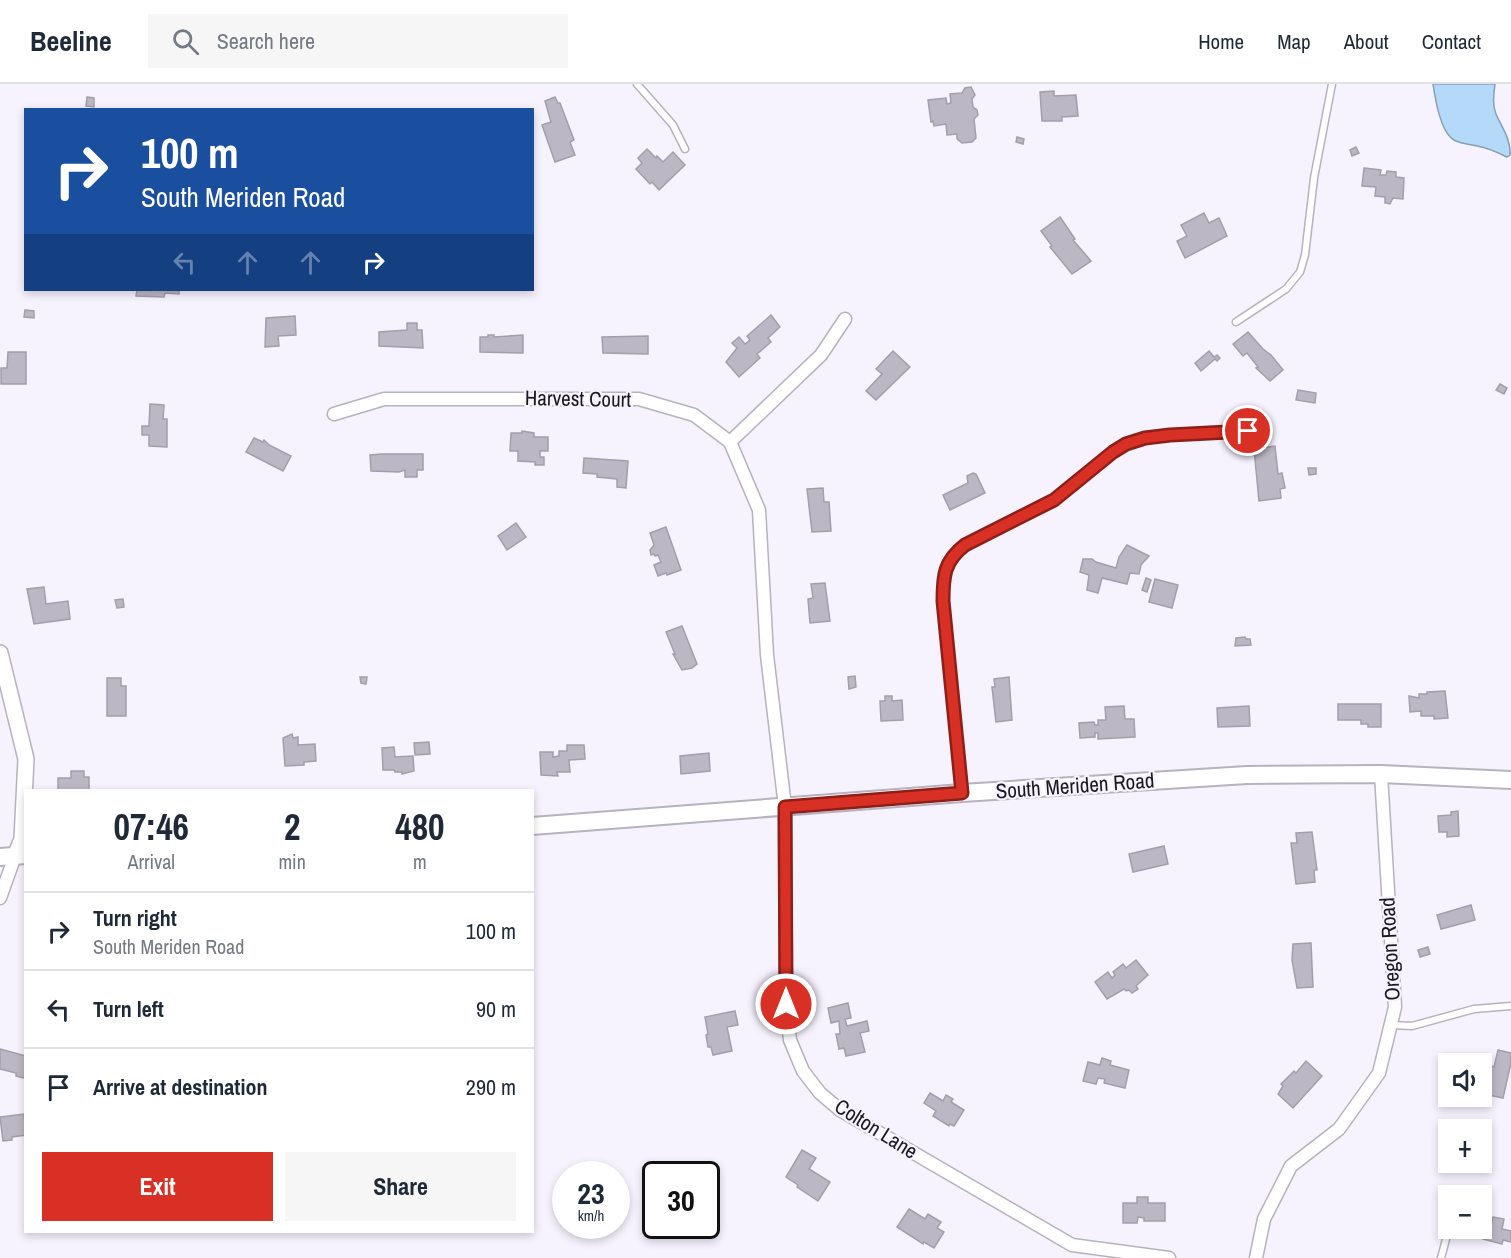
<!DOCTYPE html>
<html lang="en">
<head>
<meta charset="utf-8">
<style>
	body { margin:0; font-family:"Archivo Narrow",sans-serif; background:#f6f6f7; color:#1f2937; height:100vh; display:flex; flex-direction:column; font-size:22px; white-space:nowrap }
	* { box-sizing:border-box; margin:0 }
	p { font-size:20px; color:#747a83 }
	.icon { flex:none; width:33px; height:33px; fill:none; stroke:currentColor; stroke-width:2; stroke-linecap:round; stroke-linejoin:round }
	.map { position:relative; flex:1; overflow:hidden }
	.drawer { position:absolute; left:24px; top:705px; width:510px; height:444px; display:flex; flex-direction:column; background:#fff; border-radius:0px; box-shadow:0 3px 9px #0003 }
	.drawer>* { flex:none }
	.hud { position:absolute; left:24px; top:24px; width:510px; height:183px; border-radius:0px; box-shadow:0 3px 9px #0003; background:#1a4fa0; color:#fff; overflow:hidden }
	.tools { position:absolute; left:1438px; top:969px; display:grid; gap:12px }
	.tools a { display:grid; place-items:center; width:54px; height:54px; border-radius:0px; background:#fff; box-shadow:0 3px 9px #0003; font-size:30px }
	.speed { position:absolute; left:552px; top:1077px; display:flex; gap:12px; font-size:30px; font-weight:700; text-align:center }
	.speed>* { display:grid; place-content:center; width:78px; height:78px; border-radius:50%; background:#fff; box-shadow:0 3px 9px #0003; line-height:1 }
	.speed small { font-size:15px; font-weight:400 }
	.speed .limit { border:3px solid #111; border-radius:9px; background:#fff; color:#111 }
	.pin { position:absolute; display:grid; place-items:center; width:51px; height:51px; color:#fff; margin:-26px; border:3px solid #fff; border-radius:50%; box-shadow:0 2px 6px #0007 }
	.me { position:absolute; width:66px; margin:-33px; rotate:0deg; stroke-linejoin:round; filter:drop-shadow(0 0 4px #0008) }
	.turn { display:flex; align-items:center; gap:21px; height:126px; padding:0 18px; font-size:27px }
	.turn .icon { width:78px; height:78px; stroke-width:2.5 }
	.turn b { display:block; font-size:42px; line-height:51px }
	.lanes { display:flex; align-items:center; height:57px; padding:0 18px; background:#0003; justify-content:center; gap:30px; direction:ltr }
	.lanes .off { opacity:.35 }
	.eta { display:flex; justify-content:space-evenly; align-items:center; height:102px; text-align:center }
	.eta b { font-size:36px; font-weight:700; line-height:42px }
	.action { display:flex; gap:12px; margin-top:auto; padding:12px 18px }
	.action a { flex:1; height:69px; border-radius:0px; background:#d93025; color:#fff; font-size:24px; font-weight:700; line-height:69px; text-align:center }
	.action a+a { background:#f6f6f7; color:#1f2937 }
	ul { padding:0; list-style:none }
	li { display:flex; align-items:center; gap:18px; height:78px; padding:0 18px; border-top:2px solid #e0e1e3 }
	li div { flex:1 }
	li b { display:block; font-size:22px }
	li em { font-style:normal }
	header { display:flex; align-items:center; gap:36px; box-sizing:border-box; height:84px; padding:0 30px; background:#fff; border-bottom:2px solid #e0e1e3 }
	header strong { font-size:28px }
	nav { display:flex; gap:33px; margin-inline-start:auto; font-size:21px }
	.search { width:420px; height:54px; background:#f6f6f7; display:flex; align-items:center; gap:15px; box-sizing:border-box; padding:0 21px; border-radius:0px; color:#747a83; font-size:22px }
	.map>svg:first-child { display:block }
	.water { fill:#b5d9f8; stroke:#879fb7; stroke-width:1.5 }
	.building { fill:#bcb7c4; stroke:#a39eac; stroke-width:1.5 }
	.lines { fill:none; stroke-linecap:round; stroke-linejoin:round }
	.service-casing { stroke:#b7b2c0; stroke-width:9 }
	.minor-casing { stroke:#b7b2c0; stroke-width:15 }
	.tertiary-casing { stroke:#b7b2c0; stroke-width:18 }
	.secondary-casing { stroke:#b7b2c0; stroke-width:20 }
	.service { stroke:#fff; stroke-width:6 }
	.minor { stroke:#fff; stroke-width:12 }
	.tertiary { stroke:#fff; stroke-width:15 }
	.secondary { stroke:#fff; stroke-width:16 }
	.route-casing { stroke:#8d1f18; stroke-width:15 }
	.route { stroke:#d93025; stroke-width:10 }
	.labels { text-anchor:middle; stroke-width:4.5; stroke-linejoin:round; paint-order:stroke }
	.street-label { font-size:21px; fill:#1b191e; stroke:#f6f2fe }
</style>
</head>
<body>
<header>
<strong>Beeline</strong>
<div class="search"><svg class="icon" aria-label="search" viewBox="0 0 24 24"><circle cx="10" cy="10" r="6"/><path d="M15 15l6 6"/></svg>Search here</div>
<nav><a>Home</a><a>Map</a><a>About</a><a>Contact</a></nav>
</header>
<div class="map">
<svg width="1511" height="1174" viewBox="0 0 1511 1174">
	<rect width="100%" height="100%" fill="#f6f2fe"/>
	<path class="water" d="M1433,0H1495C1494,10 1492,20 1496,30C1502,44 1511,55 1510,71L1507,73C1497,68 1488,64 1477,62C1469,60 1461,60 1454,56C1441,49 1435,14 1433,0Z"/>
	<g class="building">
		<polygon points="971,3 975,11 972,15 973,23 977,26 978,31 974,35 976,54 972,58 962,59 957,55 957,50 947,51 946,40 934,42 933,37 931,38 928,16 946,14 947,20 951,19 950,10 962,9 965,4"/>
		<polygon points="1054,7 1054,12 1076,11 1078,32 1062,33 1062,37 1042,37 1040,8"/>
		<polygon points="87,13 94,14 94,23 86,22"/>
		<polygon points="555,13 558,19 560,19 574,56 570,58 575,71 555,78 542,41 551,38 545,17"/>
		<polygon points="1017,53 1024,55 1023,60 1016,58"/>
		<polygon points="1356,63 1359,69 1352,72 1350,66"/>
		<polygon points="647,65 656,74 657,72 663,78 673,68 685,81 659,106 652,98 650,100 636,85 642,79 638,74"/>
		<polygon points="1364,84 1381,86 1380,91 1386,91 1387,87 1396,88 1396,93 1404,94 1403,115 1393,114 1390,120 1385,119 1385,113 1375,112 1376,103 1362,102"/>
		<polygon points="1204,129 1209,139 1219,134 1227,152 1185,174 1177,157 1187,152 1181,141"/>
		<polygon points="1060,133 1075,155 1073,156 1091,177 1072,190 1050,163 1052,162 1041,147"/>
		<polygon points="137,206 179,206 179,210 165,209 164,213 136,212"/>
		<polygon points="25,226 34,227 34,234 24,233"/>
		<polygon points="771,231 780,243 768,254 771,258 757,270 760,274 739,293 726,278 737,264 732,259 739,253 745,260 750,256 747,252"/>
		<polygon points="295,232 296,251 278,252 279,262 265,263 266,234"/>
		<polygon points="407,239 417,239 417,246 422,246 423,264 379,262 379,248 407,246"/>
		<polygon points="1248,248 1263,265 1271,271 1283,286 1270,297 1256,284 1258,283 1247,269 1243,272 1233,260"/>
		<polygon points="488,251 494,251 494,253 523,251 523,269 480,268 480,253 488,253"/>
		<polygon points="648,252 648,270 603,269 602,253"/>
		<polygon points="893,267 910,283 876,316 866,307 882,290 876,285"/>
		<polygon points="1209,267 1214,273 1217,271 1220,274 1217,277 1215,275 1201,287 1195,279"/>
		<polygon points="8,268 26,268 26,300 1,300 1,284 7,284"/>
		<polygon points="1500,300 1507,304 1504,310 1496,306"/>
		<polygon points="1298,306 1316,309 1315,319 1296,316"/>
		<polygon points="150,320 164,321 163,335 167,335 167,363 149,362 149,351 142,351 142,342 149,342"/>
		<polygon points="522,347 534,349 534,353 548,353 548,367 540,367 540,373 544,373 544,381 535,381 535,378 518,377 518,367 510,367 511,349 522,349"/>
		<polygon points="254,354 263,358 264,356 269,361 291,372 283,387 246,368"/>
		<polygon points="1275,362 1278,390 1282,389 1285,404 1280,405 1281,414 1259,417 1254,365"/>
		<polygon points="382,370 423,370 423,386 417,386 417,393 405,393 405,386 399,388 371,387 370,371"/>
		<polygon points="584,374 628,377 626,404 617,403 617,395 597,393 597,390 583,389"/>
		<polygon points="1308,384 1316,384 1316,390 1309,391"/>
		<polygon points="973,389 976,390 985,409 950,426 943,411 968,399 967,392"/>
		<polygon points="823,404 824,418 829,418 831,447 812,448 807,405"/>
		<polygon points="516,439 526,453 507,466 498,452"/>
		<polygon points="666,443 681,486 667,491 666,489 658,492 654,481 661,478 658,471 655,472 654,470 651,471 650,466 654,461 650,449"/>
		<polygon points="1127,461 1149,472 1141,481 1139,490 1130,489 1127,500 1102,494 1098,509 1087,506 1089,491 1080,488 1083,475 1092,475 1096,478 1116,484 1119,473"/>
		<polygon points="1146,494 1151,496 1147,508 1142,506"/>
		<polygon points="1155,495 1178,501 1172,524 1149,518"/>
		<polygon points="825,499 830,537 810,539 808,515 813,514 811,500"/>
		<polygon points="44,503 46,520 68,517 70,535 34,540 27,505"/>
		<polygon points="123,515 124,523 117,524 115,516"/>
		<polygon points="682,542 697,580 692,584 682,586 673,570 675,570 666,548"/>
		<polygon points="1245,553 1246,555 1250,555 1251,561 1235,562 1236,554"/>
		<polygon points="855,592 856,603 849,605 848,593"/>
		<polygon points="360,593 367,593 366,600 361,599"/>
		<polygon points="1009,593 1012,636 996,638 992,603 995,603 994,595"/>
		<polygon points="107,594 121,594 121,602 126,602 126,632 107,632"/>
		<polygon points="1445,607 1448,634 1434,635 1434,632 1421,632 1421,627 1410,628 1409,612 1419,614 1419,610 1427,610 1427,608"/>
		<polygon points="885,612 892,612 892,617 902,616 903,636 881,637 880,617 885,617"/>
		<polygon points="1338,620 1381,620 1381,643 1368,643 1368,640 1361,640 1361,636 1338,636"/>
		<polygon points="1124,622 1125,635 1134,635 1135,653 1098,655 1098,649 1095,649 1095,653 1080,654 1079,639 1094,638 1095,641 1098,641 1098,636 1106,636 1105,623"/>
		<polygon points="1249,622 1250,642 1218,643 1217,624"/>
		<polygon points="292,650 293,654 298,653 298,661 315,660 316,677 304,678 304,681 285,682 283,654"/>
		<polygon points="429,658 430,670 415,671 414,659"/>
		<polygon points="567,661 584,661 585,675 569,676 570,688 557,688 558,692 541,691 540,668 553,668 553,673 559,672 559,667 567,667"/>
		<polygon points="394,663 395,673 413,672 414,687 402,690 402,688 395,688 394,686 383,686 382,664"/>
		<polygon points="709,669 710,687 681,690 680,672"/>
		<polygon points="71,687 84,687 84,693 89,693 89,706 58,706 58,694 71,694"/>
		<polygon points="1458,727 1459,752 1447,753 1447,748 1439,748 1438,732 1451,731 1451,728"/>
		<polygon points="1312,748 1317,786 1314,786 1315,798 1296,800 1291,759 1297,759 1296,749"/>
		<polygon points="1164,762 1168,780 1133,788 1129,770"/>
		<polygon points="1471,821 1475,836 1441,845 1437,831"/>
		<polygon points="1311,859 1313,903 1297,904 1292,876 1293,860"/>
		<polygon points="1428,863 1430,870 1420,873 1418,866"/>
		<polygon points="1136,876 1148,891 1136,902 1138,905 1132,909 1129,906 1126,907 1124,905 1107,915 1095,898 1108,888 1112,894 1115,891 1113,888 1123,880 1126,884"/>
		<polygon points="848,919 851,934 845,935 847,942 867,937 869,947 860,949 865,968 846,972 844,964 839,965 836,950 840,950 839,937 831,939 828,924"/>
		<polygon points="735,927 738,941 727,943 732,967 713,971 711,963 708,963 706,951 708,950 705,933"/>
		<polygon points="0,965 26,972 26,992 23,994 16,992 16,989 0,985"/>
		<polygon points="1498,966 1511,969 1511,979 1503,1014 1484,1010 1491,982 1494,983"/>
		<polygon points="1102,974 1111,977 1110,981 1129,986 1125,1004 1104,999 1105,995 1098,994 1096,1000 1083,997 1088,978 1100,981"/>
		<polygon points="1306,977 1322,992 1293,1024 1278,1010 1283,1002 1281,1000 1294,987 1296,989"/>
		<polygon points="930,1009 943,1017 946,1011 953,1015 951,1018 964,1026 954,1042 950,1040 949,1042 933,1032 936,1027 924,1019"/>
		<polygon points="24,1030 26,1051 12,1053 12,1056 3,1057 0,1033"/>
		<polygon points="802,1066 816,1074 809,1085 830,1098 818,1117 797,1103 798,1101 786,1093"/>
		<polygon points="1137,1113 1148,1113 1148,1119 1165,1119 1165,1137 1144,1137 1144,1134 1138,1133 1137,1139 1123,1139 1123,1119 1137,1119"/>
		<polygon points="909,1125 925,1135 928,1130 941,1138 937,1144 944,1148 934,1164 924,1158 923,1160 897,1143"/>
		<polygon points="1493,1133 1504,1135 1502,1145 1511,1147 1511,1158 1503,1156 1502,1160 1483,1155 1484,1152 1477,1150 1478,1144 1482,1144 1482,1140 1491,1142"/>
	</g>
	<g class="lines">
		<g class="service-casing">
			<g id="service">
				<polyline points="637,0 673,41 685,65"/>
				<polyline points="1236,238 1286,205 1300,188 1305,171 1314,94 1332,0"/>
				<path d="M962,709L943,517C943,492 944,477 965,461L1054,416L1113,368L1126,360L1145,354L1170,351L1248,347"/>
				<polyline points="1391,941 1412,942 1474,925 1511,922"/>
				<polyline points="1441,1174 1449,1144"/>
			</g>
		</g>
		<g class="minor-casing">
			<g id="minor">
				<polyline points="334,330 384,315 639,315 694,331 730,358 759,426 767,571 785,723 786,920 790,956 803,987 820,1009 840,1026 1072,1161 1169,1174"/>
				<polyline points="730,358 821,271 845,235"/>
				<polyline points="0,814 15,772"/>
				<polyline points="1256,1174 1264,1135 1291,1082 1339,1045 1379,989 1395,923 1381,690"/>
			</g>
		</g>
		<g class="tertiary-casing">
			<polyline id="tertiary" points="0,569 26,675 22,755 15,772"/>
		</g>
		<g class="secondary-casing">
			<g id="secondary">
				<polyline points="532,742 962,709 1247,691 1381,690 1511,696"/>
				<polyline points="0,773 26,771"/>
			</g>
		</g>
		<use href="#service" class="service"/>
		<use href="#minor" class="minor"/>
		<use href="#tertiary" class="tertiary"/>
		<use href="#secondary" class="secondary"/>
	</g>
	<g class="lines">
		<g class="route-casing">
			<path id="route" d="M786,920L785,723L962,709L943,517C943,492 944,477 965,461L1054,416L1113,368L1126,360L1145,354L1170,351L1248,347"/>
		</g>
		<use href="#route" class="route"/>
	</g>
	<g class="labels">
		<g class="street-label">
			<text transform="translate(578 315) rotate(1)" y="7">Harvest Court</text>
			<text transform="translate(1075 702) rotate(-4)" y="7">South Meriden Road</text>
			<text transform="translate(1390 865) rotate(-93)" y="7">Oregon Road</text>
			<text transform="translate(876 1045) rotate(32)" y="7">Colton Lane</text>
		</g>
	</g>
</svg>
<div class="tools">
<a><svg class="icon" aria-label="sound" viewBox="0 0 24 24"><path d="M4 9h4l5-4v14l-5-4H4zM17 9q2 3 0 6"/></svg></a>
<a>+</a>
<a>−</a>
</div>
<div class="speed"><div>23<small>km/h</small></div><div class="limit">30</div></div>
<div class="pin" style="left:1248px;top:347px;background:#d93025"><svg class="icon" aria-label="arrive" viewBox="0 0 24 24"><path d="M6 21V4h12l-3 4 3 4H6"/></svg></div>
<svg class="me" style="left:786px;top:920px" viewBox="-20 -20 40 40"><circle r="17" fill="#d93025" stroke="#fff" stroke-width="3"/><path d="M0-11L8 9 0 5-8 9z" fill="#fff"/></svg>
<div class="hud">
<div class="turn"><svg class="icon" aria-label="right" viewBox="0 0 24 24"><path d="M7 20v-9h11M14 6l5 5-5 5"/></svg><div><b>100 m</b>South Meriden Road</div></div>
<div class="lanes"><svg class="icon off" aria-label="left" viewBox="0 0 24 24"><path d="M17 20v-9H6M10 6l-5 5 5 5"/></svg><svg class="icon off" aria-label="ahead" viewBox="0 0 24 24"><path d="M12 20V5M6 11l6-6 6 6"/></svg><svg class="icon off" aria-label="ahead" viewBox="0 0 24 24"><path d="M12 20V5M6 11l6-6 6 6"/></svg><svg class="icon" aria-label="right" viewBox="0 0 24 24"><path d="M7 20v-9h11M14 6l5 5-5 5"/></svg></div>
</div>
<section class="drawer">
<div class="eta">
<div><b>07:46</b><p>Arrival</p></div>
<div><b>2</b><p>min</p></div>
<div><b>480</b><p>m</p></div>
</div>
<ul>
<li><svg class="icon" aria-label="right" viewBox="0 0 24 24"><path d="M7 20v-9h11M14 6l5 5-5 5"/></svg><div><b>Turn right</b><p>South Meriden Road</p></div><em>100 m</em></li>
<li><svg class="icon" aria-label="left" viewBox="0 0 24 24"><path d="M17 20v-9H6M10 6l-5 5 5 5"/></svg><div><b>Turn left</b></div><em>90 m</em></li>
<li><svg class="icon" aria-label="arrive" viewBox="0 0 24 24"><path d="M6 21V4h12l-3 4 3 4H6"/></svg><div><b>Arrive at destination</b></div><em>290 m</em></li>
</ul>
<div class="action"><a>Exit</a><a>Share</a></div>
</section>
</div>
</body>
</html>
